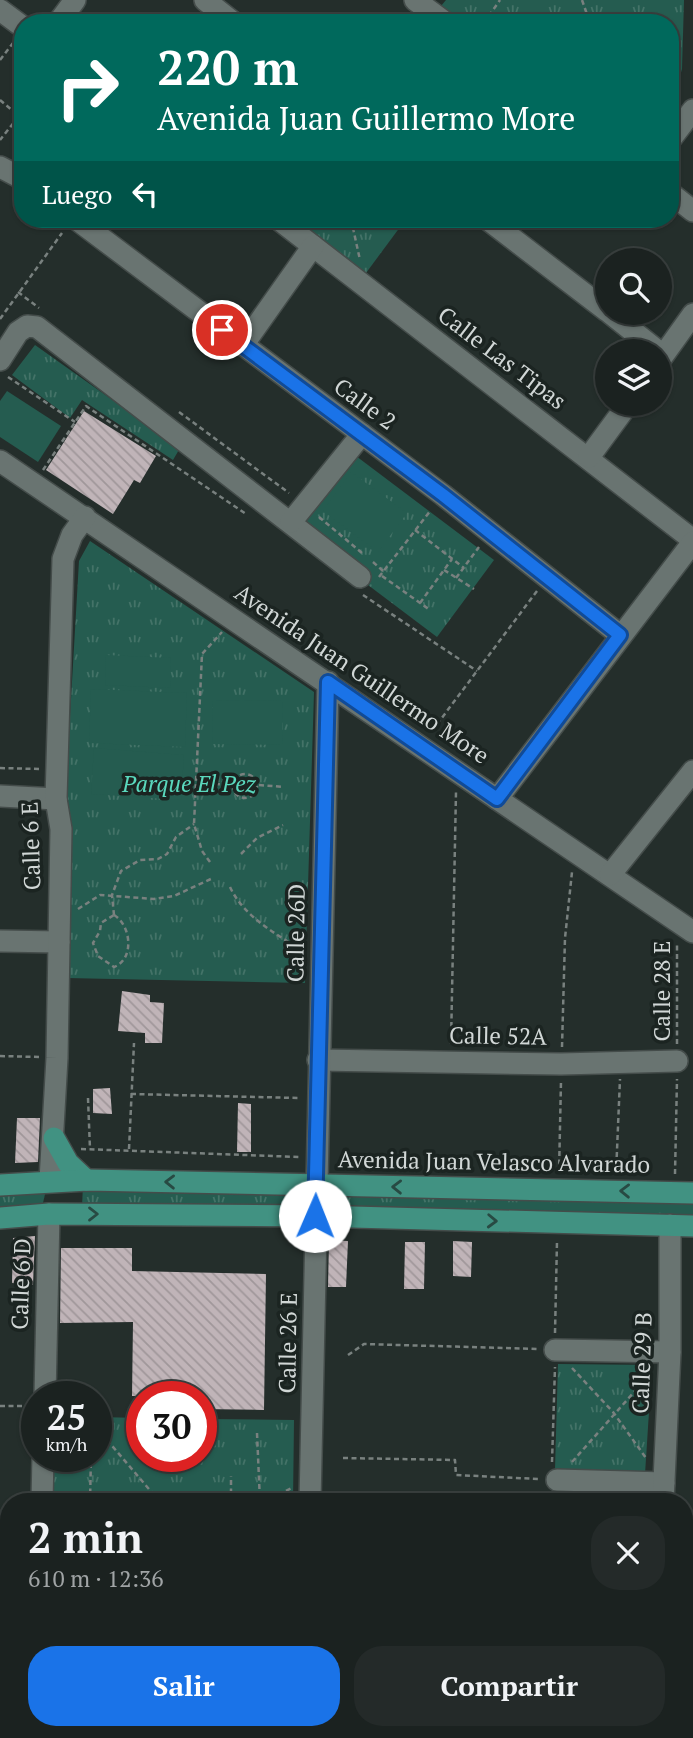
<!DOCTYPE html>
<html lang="es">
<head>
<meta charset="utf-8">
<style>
	body { margin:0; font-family:"PT Serif",serif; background:#242a29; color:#f1f3f6; height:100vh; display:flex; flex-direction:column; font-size:26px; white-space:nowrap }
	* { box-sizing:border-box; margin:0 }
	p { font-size:23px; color:#a0a4a5 }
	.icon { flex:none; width:38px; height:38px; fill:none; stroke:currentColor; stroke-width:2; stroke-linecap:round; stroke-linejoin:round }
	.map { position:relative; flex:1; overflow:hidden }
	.sheet { position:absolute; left:0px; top:1493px; width:693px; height:247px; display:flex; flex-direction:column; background:#1b2220; border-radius:28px 28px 0 0; box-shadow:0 2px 5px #0004,0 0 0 2px #393f3e }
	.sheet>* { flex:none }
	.guide { position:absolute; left:14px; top:14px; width:665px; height:214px; border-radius:28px; box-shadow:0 2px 5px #0004,0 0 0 2px #393f3e; background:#00695c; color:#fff; overflow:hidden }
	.buttons { position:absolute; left:595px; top:248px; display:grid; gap:14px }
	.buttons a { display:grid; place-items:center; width:77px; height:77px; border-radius:50%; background:#1b2220; box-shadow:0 2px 5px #0004,0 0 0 2px #393f3e; font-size:35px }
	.speed { position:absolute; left:21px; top:1381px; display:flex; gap:14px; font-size:35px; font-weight:700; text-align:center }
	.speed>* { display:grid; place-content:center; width:91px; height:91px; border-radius:50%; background:#1b2220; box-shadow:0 2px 5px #0004,0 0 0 2px #393f3e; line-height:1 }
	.speed small { font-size:18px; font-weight:400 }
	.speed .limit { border:10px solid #d22; background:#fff; color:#111 }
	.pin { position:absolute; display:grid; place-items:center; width:60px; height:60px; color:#fff; margin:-30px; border:4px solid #fff; border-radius:50%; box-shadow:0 2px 7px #0007 }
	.me { position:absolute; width:77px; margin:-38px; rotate:1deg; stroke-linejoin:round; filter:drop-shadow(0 0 5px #0008) }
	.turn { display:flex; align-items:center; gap:24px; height:147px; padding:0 28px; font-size:32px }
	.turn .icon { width:91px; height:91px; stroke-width:2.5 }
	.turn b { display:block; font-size:49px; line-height:60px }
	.then { display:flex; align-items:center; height:66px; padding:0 28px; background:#0003; gap:14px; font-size:26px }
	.round { display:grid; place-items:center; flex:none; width:74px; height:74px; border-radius:28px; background:#242a29 }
	.overview { display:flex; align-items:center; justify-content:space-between; height:119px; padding:0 28px }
	h1 { font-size:42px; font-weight:700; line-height:52px }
	.action { display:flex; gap:14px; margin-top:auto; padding:14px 28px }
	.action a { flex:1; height:80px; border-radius:28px; background:#1a73e8; color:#fff; font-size:28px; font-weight:700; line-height:80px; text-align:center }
	.action a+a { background:#242a29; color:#f1f3f6 }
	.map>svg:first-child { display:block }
	.built { fill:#293a35 }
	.grass { fill:url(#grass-tufts) }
	.pitch { fill:#255c50 }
	.building { fill:url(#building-back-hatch) }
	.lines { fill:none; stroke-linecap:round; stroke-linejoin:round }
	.minor-casing { stroke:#444c4a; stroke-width:24 }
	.major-casing { stroke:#444c4a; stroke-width:24 }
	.path { stroke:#79817f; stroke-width:2.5; stroke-dasharray:5 3.5; stroke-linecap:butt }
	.minor { stroke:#697471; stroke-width:21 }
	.major { stroke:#419282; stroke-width:21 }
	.oneway { stroke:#284a43 }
	.route-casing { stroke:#114b97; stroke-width:18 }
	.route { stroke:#1a73e8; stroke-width:12 }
	.labels { text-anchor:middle; stroke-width:7; stroke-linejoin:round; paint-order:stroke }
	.street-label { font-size:23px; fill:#d1d7d6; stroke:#1b2421 }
	.park-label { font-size:23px; font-style:italic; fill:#5ad8bd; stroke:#1b2421 }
</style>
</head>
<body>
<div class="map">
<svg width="693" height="1738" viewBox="0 0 693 1738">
	<defs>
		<pattern id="grass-tufts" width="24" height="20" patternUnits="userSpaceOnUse" patternTransform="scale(1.75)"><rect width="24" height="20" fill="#255c50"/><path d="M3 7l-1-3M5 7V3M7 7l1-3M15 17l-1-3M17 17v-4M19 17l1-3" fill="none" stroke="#447368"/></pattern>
		<pattern id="building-back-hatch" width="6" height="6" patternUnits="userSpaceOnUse" patternTransform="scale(1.75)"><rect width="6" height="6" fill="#c0b4b8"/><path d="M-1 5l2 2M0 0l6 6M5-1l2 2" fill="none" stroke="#a0979a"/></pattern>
	</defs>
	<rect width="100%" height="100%" fill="#242e2b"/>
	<polygon class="built" points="312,1731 573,1731 574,1738 312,1738"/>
	<g class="grass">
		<polygon points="446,0 684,0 682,69 671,108 670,23 463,23 441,6"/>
		<polygon points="294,219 406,219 366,273"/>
		<polygon points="35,345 180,448 173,460 82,400 70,418 12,375"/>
		<polygon points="352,453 494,560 437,637 295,530"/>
		<polygon points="90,541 314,692 305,983 67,978 72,823 65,803 79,561"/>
		<polygon points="83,1185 290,1193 288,1209 82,1207"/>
		<polygon points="46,1190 42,1207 0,1211 0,1194"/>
		<polygon points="340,1193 693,1201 693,1219 338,1208"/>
		<polygon points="558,1364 652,1365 645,1474 555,1470"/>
		<polygon points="96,1417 142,1418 142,1456 201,1456 201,1419 294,1420 293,1501 52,1502 53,1456 96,1456"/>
		<polygon points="684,1650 693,1650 693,1728 684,1729"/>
	</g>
	<g class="pitch">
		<polygon points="7,391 61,426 38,462 0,437 0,401"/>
		<polygon points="351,472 407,513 378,552 323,511"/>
		<polygon points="106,655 171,658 170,688 105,685"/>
		<polygon points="91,689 187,693 185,747 89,743"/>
		<polygon points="213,700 283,701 282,745 212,744"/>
		<polygon points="94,748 184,755 181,800 91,794"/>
		<rect x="331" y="1731" width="82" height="7"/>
	</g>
	<g class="building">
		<polygon points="84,411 156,456 140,483 134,480 113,514 46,470"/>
		<polygon points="122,991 150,995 150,1002 164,1003 162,1043 145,1043 145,1033 118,1031"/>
		<polygon points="110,1088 112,1114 93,1113 93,1089"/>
		<polygon points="238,1103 251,1104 251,1152 237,1152"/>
		<polygon points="17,1118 40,1118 38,1162 15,1163"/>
		<polygon points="35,1236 33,1285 12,1283 13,1238"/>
		<polygon points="329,1240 348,1241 346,1287 328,1287"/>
		<polygon points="453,1241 472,1242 471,1277 453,1276"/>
		<polygon points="405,1242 425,1242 424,1289 404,1289"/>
		<polygon points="61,1248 132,1248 132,1271 266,1274 264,1410 201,1409 201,1396 132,1396 133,1322 60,1323"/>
	</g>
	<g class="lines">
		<g class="minor-casing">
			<g id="minor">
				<polyline points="205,0 234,23"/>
				<polyline points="415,0 446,23"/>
				<polyline points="0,10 23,27"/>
				<polyline points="58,23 75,0"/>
				<polyline points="670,140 693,110"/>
				<polyline points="0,167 23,179"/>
				<polyline points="670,193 693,211"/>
				<polyline points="76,219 443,495 620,635"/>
				<polyline points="278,219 693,540"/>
				<polyline points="487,219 607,311"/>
				<polyline points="610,313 659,352"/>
				<polyline points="243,345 313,246"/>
				<polyline points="0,360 18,332 27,326 37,327 360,577"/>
				<polyline points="660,360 693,314"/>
				<polyline points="589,457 628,404"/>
				<polyline points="0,461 693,932"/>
				<polyline points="291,522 362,434"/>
				<polyline points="0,796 56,799"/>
				<polyline points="497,799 693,542"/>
				<polyline points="610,875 693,771"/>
				<polyline points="0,941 59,942"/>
				<polyline points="318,1060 561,1064 677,1061"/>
				<polyline points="50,1180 57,1058 61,829 56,799 63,559 72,535 85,517"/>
				<polyline points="555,1350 670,1352"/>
				<polyline points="45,1396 49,1214"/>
				<polyline points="557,1480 664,1483"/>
				<polyline points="42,1502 43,1456"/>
				<polyline points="310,1502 328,682"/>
				<polyline points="663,1502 670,1352 670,1225"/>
				<polyline points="684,1636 693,1636"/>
				<polyline points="37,1731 37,1738"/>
				<polyline points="305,1731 306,1738"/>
				<polyline points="595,1731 595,1738"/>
				<polyline points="656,1731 656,1738"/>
				<polyline points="685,1738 693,1737"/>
			</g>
		</g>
		<g class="major-casing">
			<g id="major">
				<polyline points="54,1138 68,1163 86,1180"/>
				<polyline points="0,1185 88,1180 693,1193"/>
				<polyline points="0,1218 49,1214 315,1216 693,1226"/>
			</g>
		</g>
		<g class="path">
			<polyline points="582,0 590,23"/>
			<polyline points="484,23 500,0"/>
			<polyline points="0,60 13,43"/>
			<polyline points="0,100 19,116 0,140"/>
			<polyline points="351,219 360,260"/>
			<polyline points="318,227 324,219"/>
			<polyline points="18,292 39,308"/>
			<polyline points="0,319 62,233"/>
			<polyline points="8,377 75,422"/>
			<polyline points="179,412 289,493"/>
			<polyline points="43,470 86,406 246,514"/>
			<polyline points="319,517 362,553"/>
			<polyline points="415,530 464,568"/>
			<polyline points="373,562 383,571"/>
			<polyline points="444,570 474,589"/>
			<polyline points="382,576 430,610"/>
			<polyline points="379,577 431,510"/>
			<polyline points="456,578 479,547"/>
			<polyline points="363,595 477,671"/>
			<polyline points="420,603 452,559"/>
			<polyline points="432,731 537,591"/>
			<polyline points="0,768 39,769"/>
			<circle cx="245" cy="786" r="12"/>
			<polyline points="198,783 233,785"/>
			<polyline points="259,785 284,787"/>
			<polyline points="241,854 257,838 283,825"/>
			<polyline points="210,862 202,851 194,824 202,654 222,632"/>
			<path d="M230,887C244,917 276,934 303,951"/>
			<polyline points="78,909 100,895 154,899 174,896 213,878"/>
			<polyline points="114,915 112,895 121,871 140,860 158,859 167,854 176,837 194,824"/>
			<path d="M114,915C131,925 135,959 114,967L98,956L93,943L100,931L101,923Z"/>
			<polyline points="451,1044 456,792"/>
			<polyline points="677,1044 677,942"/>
			<polyline points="562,1047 565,938 572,872"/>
			<polyline points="0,1056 39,1057"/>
			<polyline points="131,1094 299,1098"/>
			<polyline points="88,1098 90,1149"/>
			<polyline points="81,1149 299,1157"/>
			<polyline points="129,1149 134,1043"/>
			<polyline points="559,1173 561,1081"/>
			<polyline points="616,1174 620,1079"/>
			<polyline points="675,1174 677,1079"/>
			<polyline points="555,1333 557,1241"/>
			<polyline points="348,1355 364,1344 539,1349"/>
			<polyline points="572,1368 613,1412 646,1458"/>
			<polyline points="0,1406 30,1406"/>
			<polyline points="96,1427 160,1502"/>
			<polyline points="257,1433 260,1502"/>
			<polyline points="85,1456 91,1462"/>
			<polyline points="343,1458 455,1460 456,1475 538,1479"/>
			<polyline points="552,1462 555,1367"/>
			<polyline points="572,1462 651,1373"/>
			<polyline points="90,1502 91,1456"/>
			<polyline points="231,1502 231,1476"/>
			<polyline points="263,1502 292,1488"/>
			<polyline points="684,1661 693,1667"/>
			<polyline points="684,1698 693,1688"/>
		</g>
		<use href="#minor" class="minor"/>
		<use href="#major" class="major"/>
	</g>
	<defs><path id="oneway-chevron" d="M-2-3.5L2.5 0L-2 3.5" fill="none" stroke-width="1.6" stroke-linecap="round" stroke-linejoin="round" transform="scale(1.75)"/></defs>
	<g class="oneway">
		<use href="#oneway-chevron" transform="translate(170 1182) rotate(-179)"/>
		<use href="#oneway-chevron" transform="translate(397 1187) rotate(-179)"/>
		<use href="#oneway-chevron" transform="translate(625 1191) rotate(-179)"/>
		<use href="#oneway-chevron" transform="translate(93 1214)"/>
		<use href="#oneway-chevron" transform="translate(492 1221) rotate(2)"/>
	</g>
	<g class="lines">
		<g class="route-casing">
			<polyline id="route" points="222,330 443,495 620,635 497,799 328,682 315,1216"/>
		</g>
		<use href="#route" class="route"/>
	</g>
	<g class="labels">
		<g class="street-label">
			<text transform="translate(502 358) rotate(37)" y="8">Calle Las Tipas</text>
			<text transform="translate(365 404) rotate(36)" y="8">Calle 2</text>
			<text transform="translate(362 674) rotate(34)" y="8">Avenida Juan Guillermo More</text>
			<text transform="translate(31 846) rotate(-92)" y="8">Calle 6 E</text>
			<text transform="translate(296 933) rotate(-89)" y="8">Calle 26D</text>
			<text transform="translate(662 991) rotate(-90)" y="8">Calle 28 E</text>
			<text transform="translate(498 1036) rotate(1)" y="8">Calle 52A</text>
			<text transform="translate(494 1162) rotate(1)" y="8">Avenida Juan Velasco Alvarado</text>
			<text transform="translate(21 1284) rotate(-88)" y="8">Calle 6 D</text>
			<text transform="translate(288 1343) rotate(-89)" y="8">Calle 26 E</text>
			<text transform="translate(642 1363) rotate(-88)" y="8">Calle 29 B</text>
		</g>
		<g class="park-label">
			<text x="189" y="792">Parque El Pez</text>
		</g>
	</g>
</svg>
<div class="buttons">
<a><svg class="icon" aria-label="search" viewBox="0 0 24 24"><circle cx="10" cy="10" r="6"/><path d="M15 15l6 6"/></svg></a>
<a><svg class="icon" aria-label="layers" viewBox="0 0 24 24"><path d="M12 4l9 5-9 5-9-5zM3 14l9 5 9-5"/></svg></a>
</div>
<div class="speed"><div>25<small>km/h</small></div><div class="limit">30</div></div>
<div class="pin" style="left:222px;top:330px;background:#d93025"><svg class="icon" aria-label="arrive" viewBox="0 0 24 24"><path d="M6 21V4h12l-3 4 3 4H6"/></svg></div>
<svg class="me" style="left:315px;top:1216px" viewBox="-20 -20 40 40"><circle r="19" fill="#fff"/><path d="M0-13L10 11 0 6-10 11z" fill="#1a73e8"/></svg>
<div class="guide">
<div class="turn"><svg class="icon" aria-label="right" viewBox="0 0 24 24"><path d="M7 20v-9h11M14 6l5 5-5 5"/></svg><div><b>220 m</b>Avenida Juan Guillermo More</div></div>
<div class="then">Luego<svg class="icon" aria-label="left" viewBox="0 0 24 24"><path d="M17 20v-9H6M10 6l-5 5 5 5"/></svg></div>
</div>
<section class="sheet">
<div class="overview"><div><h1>2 min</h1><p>610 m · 12:36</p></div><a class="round"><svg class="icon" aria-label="close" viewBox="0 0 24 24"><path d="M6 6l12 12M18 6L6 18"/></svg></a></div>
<div class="action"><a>Salir</a><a>Compartir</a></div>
</section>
</div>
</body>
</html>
